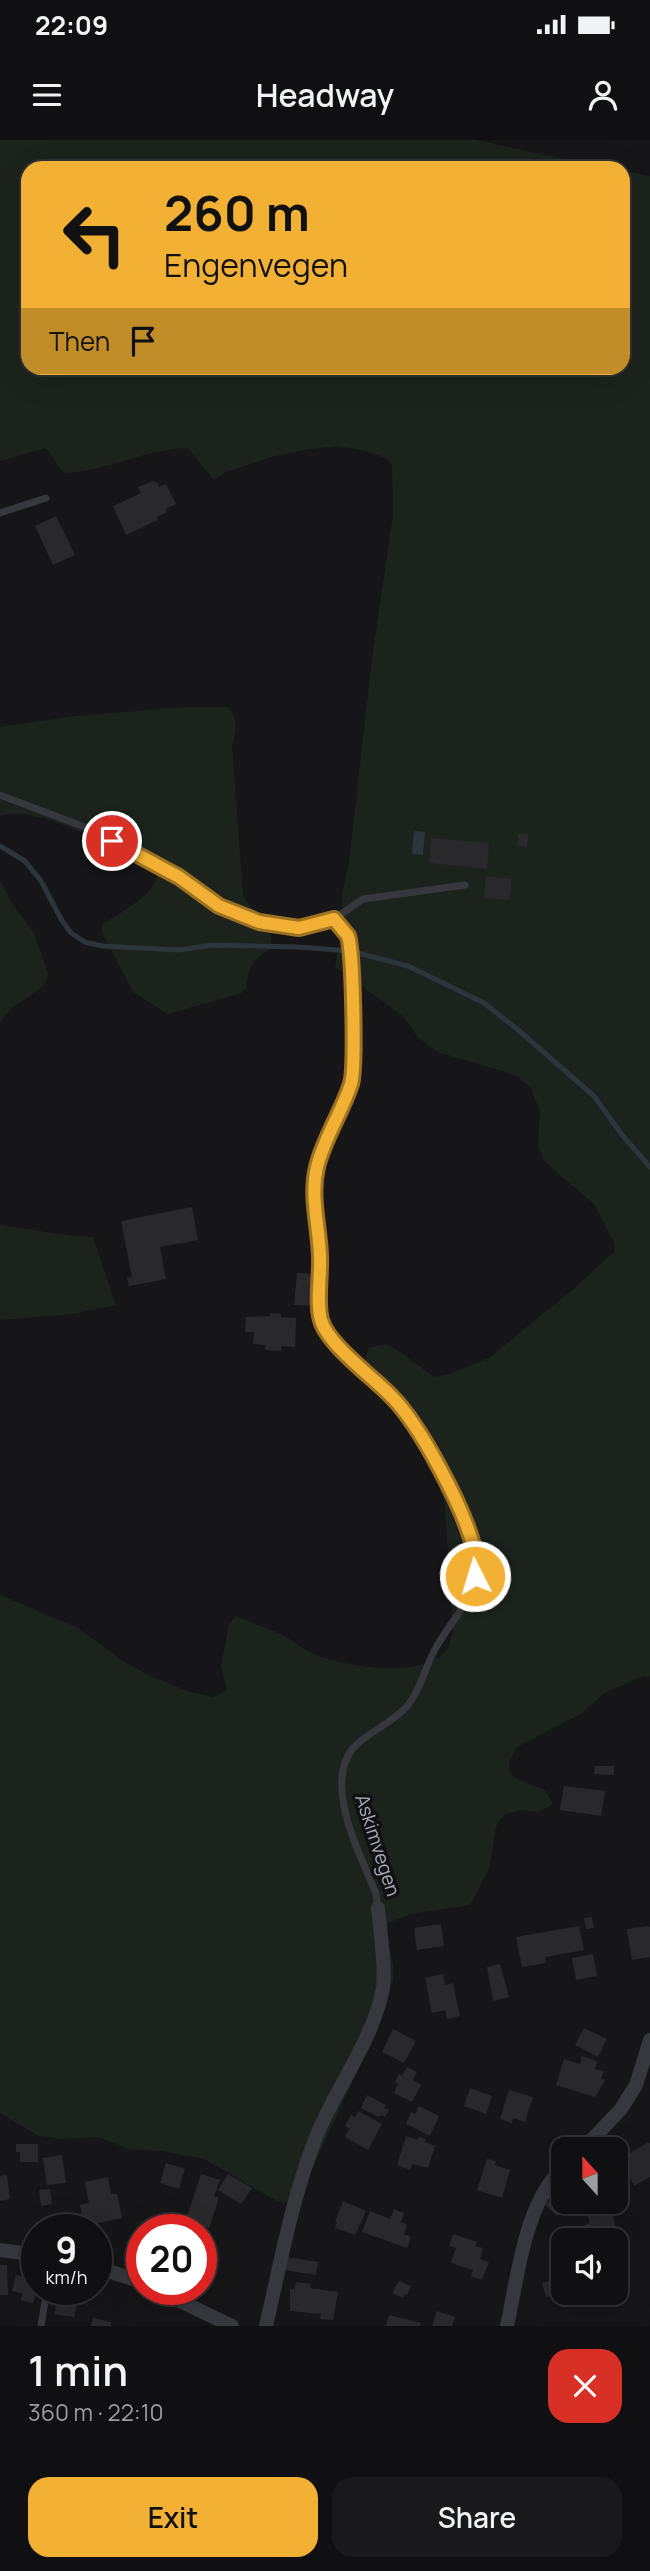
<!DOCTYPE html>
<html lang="en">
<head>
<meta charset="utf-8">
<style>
	body { margin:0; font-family:Manrope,sans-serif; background:#19191b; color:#f1f3f6; height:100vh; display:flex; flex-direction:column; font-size:26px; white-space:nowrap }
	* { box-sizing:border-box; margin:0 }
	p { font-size:23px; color:#9c9d9f }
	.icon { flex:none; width:38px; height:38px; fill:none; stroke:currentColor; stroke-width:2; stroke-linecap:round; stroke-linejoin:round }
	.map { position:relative; height:2186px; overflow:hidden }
	.details { display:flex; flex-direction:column; background:#101012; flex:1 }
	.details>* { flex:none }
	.guide { position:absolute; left:21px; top:21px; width:609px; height:214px; border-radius:21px; box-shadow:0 7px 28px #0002,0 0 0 2px #303032; background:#f2b134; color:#111; overflow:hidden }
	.needle { width:46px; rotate:339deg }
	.tools { position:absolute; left:551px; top:1997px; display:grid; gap:14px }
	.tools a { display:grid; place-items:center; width:77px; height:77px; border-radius:14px; background:#101012; box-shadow:0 7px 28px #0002,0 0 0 2px #303032; font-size:35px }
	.speed { position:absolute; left:21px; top:2074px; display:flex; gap:14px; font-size:35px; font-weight:700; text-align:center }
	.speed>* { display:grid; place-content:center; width:91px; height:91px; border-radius:50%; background:#101012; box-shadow:0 7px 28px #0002,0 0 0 2px #303032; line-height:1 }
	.speed small { font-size:18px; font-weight:400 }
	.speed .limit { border:10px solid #d22; background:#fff; color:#111 }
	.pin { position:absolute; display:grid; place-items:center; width:60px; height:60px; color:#fff; margin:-30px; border:4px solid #fff; border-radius:50%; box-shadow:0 2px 7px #0007 }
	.me { position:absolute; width:77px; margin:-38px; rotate:355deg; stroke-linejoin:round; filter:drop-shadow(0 0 5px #0008) }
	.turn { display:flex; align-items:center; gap:24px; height:147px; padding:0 28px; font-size:32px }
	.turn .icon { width:91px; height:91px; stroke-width:2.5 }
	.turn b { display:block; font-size:49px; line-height:60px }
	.then { display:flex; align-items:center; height:66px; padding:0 28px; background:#0003; gap:14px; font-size:26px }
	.round { display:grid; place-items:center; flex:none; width:74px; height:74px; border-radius:21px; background:#19191b }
	.head { display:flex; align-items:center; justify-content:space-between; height:119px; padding:0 28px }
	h1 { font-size:42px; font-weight:600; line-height:52px }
	.primary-button { display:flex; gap:14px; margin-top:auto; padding:14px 28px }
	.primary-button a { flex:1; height:80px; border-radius:21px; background:#f2b134; color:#111; font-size:28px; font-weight:600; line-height:80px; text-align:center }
	.primary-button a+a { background:#19191b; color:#f1f3f6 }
	.status { display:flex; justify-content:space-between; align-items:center; height:49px; padding:0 35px; background:#101012; direction:ltr }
	.status svg { height:19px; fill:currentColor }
	header { display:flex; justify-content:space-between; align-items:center; height:91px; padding:0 28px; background:#101012; font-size:32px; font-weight:600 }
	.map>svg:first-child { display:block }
	.green { fill:#1c231d }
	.water { fill:#2c353c }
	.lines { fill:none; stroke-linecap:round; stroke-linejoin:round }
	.stream { stroke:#2c353c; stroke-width:5 }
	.building { fill:#29292c }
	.lane { stroke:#37383d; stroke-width:7 }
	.street { stroke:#37383d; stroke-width:14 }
	.route-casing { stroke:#9d7322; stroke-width:18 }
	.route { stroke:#f2b134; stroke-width:12 }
	.labels { text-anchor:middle; stroke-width:7; stroke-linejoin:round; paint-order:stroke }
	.street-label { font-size:19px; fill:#a8adb8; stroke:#111113 }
</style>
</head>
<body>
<div class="status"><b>22:09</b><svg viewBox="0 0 49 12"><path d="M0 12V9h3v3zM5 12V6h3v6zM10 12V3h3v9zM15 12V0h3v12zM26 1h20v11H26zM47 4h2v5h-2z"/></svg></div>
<header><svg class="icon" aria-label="menu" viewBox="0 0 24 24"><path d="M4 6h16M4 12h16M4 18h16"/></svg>Headway<svg class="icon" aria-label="person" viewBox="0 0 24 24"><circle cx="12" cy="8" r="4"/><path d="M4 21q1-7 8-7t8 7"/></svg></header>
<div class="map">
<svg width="650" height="2186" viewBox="0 0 650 2186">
	<rect width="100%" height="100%" fill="#161618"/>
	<g class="green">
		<path d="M0,0H476L606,28H28V228H623V31L650,36V1537L644,1536L606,1552L579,1575L517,1607L509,1622V1630L513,1637L545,1650L553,1664L539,1672L522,1670L506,1674L499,1680L496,1687L489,1729L470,1765L411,1774L388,1783L386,1791L393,1824V1840L377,1878L367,1910L307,2040L293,2060L285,2063L277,2061L204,2019L162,2011L129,2009L98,1997L64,1999L39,1996L0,1973V1455L76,1487L125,1522L148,1535L187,1551L212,1557L227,1550L221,1526L229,1485L235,1476C250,1482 266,1488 281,1494C294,1501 304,1511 318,1516C349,1527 425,1540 448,1508C450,1504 451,1497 453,1492L445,1365L414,1277L405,1263L370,1239L364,1223L369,1208L385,1204L393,1207L434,1237L449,1234L489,1218L571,1151L615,1111L614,1103L595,1065L544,1021L538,1005L540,972L531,948L518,937L503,931L437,912L418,897L403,876L335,827L342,787V755L349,722L372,519L393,375L392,325L386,318L362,310L337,306L304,310L271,317L224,333L214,340L188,308C145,309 107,331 65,333C56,326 54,315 45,308L0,321Z"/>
		<path d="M185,567H228C239,579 236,591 232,606L243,754C252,780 275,766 271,808C255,818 247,827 247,847L241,853L168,874L133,852L102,792V784C115,776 159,753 156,735C154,722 68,686 53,681C37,676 16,671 0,676V587L75,576Z"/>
		<polygon points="0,740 13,765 34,793 48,833 46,841 41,848 12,868 0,882"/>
		<path d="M0,1085C31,1089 62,1096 93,1097L116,1165L73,1174L0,1180Z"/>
	</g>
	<polygon class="water" points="414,691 425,692 423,715 412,714"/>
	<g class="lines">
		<polyline class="stream" points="0,706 25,721 41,741 61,779 71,793 85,802 102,806 179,810 213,805 298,807 350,811 408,826 484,863 517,889 594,956 623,996 650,1027"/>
	</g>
	<g class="building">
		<polygon points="153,341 157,342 159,347 166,344 176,364 166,369 167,372 157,377 158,380 126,395 113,366 141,353 138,347"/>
		<polygon points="56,376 75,415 53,425 35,386"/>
		<polygon points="518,694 528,694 527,707 517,706"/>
		<polygon points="431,698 489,703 487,729 429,723"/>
		<polygon points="486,736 512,739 509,760 484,758"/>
		<polygon points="192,1067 198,1100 160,1107 166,1139 129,1146 127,1138 132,1137 121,1081"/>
		<polygon points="297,1133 315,1134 313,1166 294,1165"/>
		<polygon points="270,1173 281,1174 281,1177 296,1178 295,1207 282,1206 281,1211 265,1210 265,1205 253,1204 254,1192 245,1192 246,1177 270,1176"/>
		<polygon points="595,1626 614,1626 614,1635 594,1634"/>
		<polygon points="564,1646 605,1651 601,1676 560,1670"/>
		<polygon points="592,1777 594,1788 586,1789 584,1778"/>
		<polygon points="441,1784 444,1806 417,1810 414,1788"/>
		<polygon points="579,1786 584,1810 545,1817 546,1823 522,1827 516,1797"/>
		<polygon points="648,1786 650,1787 650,1817 632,1820 627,1789"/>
		<polygon points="593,1814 597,1836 576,1840 572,1818"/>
		<polygon points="500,1824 509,1857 493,1861 487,1827"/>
		<polygon points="443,1834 445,1845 453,1843 460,1876 447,1879 445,1870 432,1873 425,1838"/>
		<polygon points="584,1888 607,1899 598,1917 575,1905"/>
		<polygon points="393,1889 416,1901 404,1923 382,1912"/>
		<polygon points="582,1916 597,1921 595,1929 604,1931 601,1939 605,1940 595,1957 556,1945 564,1919 580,1924"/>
		<polygon points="407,1927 417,1932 413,1940 421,1945 412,1962 394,1953 398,1944 395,1942 399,1934 402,1936"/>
		<polygon points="470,1948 492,1956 486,1974 464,1966"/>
		<polygon points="509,1950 533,1957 525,1982 513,1978 512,1983 500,1979"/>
		<polygon points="367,1955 386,1965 384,1968 389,1970 385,1977 381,1975 379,1977 361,1968"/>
		<polygon points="419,1966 439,1976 430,1996 406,1984 411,1972 415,1974"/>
		<polygon points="358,1971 382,1984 368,2010 345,1997 349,1989 345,1986 351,1975 355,1977"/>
		<polygon points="406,1996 418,2000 419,1996 426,1999 425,2002 435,2006 428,2028 412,2024 410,2030 397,2025"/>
		<polygon points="647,2003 650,2003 650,2037 634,2046 625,2027 631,2023 627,2015"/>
		<polygon points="16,2004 38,2004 38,2022 20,2022 20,2012 16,2012"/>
		<polygon points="62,2015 66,2043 47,2045 43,2018"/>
		<polygon points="487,2019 496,2021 495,2025 510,2030 502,2058 477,2050"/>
		<polygon points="166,2023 185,2029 179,2049 160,2043"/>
		<polygon points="201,2034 220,2040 214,2056 219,2058 209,2088 186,2080"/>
		<polygon points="228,2034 252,2048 241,2064 218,2050"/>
		<polygon points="7,2035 10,2059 0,2061 0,2036"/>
		<polygon points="108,2037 111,2054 117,2054 122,2078 84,2086 80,2065 89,2063 85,2042"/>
		<polygon points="564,2044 564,2062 570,2062 557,2076 545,2065"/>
		<polygon points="50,2049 52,2064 41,2066 39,2050"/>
		<polygon points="343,2061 366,2071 355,2095 335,2088 337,2082 335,2082"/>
		<polygon points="607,2067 608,2070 611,2070 617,2091 596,2098 597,2100 586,2100 582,2086 590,2083 588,2076 600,2073 599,2069"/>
		<polygon points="394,2069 404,2073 401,2082 407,2085 404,2094 411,2097 407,2108 362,2092 370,2071 390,2079"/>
		<polygon points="153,2082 170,2089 170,2090 150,2090"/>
		<polygon points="453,2094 477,2102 475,2106 483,2108 480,2119 489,2122 482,2140 471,2136 473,2130 451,2123 456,2108 449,2106"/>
		<polygon points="287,2117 318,2122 316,2135 285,2130"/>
		<polygon points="0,2125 7,2125 8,2155 0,2155"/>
		<polygon points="26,2133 37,2136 38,2149 33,2163 21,2160 22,2153 12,2151 16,2135 25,2137"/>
		<polygon points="564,2137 564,2152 598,2153 559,2165 556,2155 546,2157 542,2143"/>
		<polygon points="399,2141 411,2146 407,2155 404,2154 403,2158 392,2153"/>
		<polygon points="296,2142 311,2144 310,2148 338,2152 333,2180 320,2179 321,2174 290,2171 290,2149 295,2149"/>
		<polygon points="61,2149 77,2149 73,2164 77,2165 74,2177 54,2174"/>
		<polygon points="437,2171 455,2177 452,2186 432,2186"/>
		<polygon points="389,2175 421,2183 420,2186 386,2186"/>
		<polygon points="93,2178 111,2182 111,2186 91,2186"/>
	</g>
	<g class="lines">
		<g class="lane">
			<polyline points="0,373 46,358"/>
			<polyline points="0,655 90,689 179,738 219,766 259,782 299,788 334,779 363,759 465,745"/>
			<path d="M334,779C339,786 348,793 349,802C352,817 351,835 351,851C352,880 359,916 351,944C341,975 320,1003 315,1036C311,1063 320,1090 320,1118C321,1137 316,1159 320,1178C325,1202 376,1239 394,1258C421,1287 481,1395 476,1434C472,1462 450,1482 437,1506C425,1525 422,1548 408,1565C394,1582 372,1590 356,1605C320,1641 361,1715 376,1754L378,1768"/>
			<polyline points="41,2186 47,2149"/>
		</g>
		<g class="street">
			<polyline points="583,2009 621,1969 636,1945 650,1900"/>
			<polyline points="0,2110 37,2115"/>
			<polyline points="96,2127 142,2142"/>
			<polyline points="155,2149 232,2186"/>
			<path d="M266,2186C280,2125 291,2064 313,2005C332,1952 372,1905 383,1848C386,1831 380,1788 378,1768"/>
			<path d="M507,2186C518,2136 525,2061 564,2027"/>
		</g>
	</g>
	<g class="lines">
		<g class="route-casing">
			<path id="route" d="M112,701L179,737L219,766L259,782L299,788L334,779L348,796C353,811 356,927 351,944C342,972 324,998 317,1027C310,1057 319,1086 320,1116C321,1135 316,1163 321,1180C328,1205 374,1238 392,1257C420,1285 463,1367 473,1405C476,1416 476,1426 475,1436"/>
		</g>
		<use href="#route" class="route"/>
	</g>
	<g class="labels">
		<g class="street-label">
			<text transform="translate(378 1705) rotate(72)" y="7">Askimvegen</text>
		</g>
	</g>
</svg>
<div class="tools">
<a><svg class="needle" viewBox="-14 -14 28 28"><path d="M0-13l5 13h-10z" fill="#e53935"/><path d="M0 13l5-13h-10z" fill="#9c9d9f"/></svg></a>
<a><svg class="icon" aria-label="sound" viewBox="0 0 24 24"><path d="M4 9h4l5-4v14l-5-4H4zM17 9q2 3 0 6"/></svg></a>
</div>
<div class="speed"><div>9<small>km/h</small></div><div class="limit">20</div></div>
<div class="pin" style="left:112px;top:701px;background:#d93025"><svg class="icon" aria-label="arrive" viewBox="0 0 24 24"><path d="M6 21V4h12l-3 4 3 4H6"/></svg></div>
<svg class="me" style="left:475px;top:1436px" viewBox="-20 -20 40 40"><circle r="17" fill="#f2b134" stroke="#fff" stroke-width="3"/><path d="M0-11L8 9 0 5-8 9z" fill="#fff"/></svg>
<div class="guide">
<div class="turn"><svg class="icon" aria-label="left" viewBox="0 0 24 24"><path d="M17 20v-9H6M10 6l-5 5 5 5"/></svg><div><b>260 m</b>Engenvegen</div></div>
<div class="then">Then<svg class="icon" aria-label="arrive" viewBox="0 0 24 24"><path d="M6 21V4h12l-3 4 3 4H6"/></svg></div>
</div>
</div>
<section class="details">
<div class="head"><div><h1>1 min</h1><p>360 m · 22:10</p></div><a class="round" style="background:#d93025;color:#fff"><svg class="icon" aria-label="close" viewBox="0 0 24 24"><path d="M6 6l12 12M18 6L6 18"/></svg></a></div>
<div class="primary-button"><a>Exit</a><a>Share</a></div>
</section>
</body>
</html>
